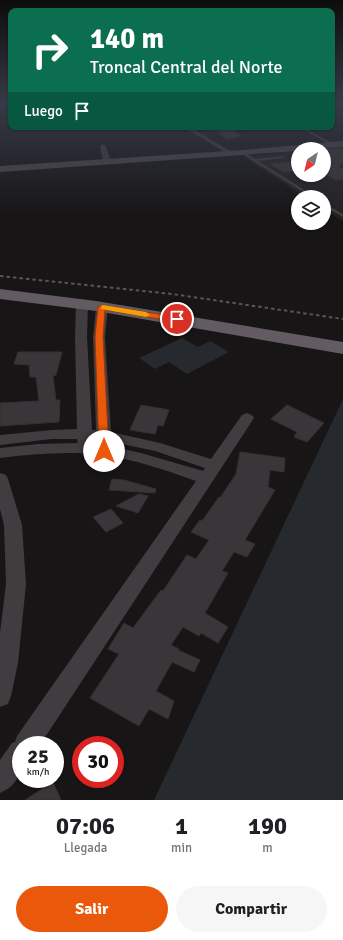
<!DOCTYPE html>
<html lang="es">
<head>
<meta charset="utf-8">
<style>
	body { margin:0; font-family:Signika,sans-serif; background:#f6f6f6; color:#202124; height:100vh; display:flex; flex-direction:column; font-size:15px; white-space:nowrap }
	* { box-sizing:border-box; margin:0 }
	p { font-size:13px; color:#757577 }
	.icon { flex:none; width:22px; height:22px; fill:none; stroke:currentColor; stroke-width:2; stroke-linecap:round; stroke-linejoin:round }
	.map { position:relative; height:800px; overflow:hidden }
	.sheet { display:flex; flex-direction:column; background:#fff; flex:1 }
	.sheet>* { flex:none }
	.top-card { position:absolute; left:8px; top:8px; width:327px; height:122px; border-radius:8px; box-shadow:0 1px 3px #0004; background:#0b6e4f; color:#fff; overflow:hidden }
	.needle { width:26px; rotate:215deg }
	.tools { position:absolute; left:291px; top:142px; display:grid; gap:8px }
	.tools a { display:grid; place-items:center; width:40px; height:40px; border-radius:50%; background:#fff; box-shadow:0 1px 3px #0004; font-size:20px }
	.speed { position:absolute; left:12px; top:736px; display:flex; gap:8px; font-size:20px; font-weight:700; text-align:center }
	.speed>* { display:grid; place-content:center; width:52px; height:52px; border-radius:50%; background:#fff; box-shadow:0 1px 3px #0004; line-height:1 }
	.speed small { font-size:10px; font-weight:400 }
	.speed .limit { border:6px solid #d22; background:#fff; color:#111 }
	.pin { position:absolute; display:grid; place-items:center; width:34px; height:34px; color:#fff; margin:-17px; border:2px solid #fff; border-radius:50%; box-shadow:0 1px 4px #0007 }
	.me { position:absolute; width:44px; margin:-22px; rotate:0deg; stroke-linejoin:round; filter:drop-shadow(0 0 3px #0008) }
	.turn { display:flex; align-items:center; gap:14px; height:84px; padding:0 16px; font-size:18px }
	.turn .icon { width:52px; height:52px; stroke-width:2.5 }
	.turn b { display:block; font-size:28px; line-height:34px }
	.then { display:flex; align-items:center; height:38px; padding:0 16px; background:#0003; gap:8px; font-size:15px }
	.eta { display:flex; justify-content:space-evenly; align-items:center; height:68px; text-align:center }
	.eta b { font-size:24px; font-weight:800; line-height:28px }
	.cta { display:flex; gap:8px; margin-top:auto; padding:8px 16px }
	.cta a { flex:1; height:46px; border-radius:24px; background:#ea580c; color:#fff; font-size:16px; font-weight:800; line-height:46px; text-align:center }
	.cta a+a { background:#f6f6f6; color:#202124 }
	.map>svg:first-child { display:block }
	.built { fill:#242123 }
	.green { fill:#26292e }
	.building { fill:#393538; stroke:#333031 }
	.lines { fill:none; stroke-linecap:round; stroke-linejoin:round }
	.service { fill:#413c3f; fill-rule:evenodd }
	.minor { fill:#413c3f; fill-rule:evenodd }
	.secondary { fill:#4b454a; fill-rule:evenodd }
	.trunk { fill:#635b62; fill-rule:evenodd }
	.rail { stroke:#5a5459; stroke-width:2; stroke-dasharray:3.5 3; stroke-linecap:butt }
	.route { fill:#ea580c; stroke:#983908 }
	.slow { fill:#f59e0b }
</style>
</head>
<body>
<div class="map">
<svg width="343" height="800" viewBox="0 0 343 800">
	<rect width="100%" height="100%" fill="#171516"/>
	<polygon class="built" points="343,147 343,221 324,209 324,197 305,197 244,157 298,151 298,175 324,175 324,149 322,149"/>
	<g class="green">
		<polygon points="182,338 198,347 210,341 229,352 187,374 169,362 155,369 139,358"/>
		<polygon points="343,399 343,800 154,800"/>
	</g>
	<g class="building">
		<polygon points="211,127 229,127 241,136 227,139"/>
		<polygon points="324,149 341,149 343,150 343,163 338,167 343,169 343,179 336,180 324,173"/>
		<polygon points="298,161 298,171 283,172 270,164"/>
		<polygon points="18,352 62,352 56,375 53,376 56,400 60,400 59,422 0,426 0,403 39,401 36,377 30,377 29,365 14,364"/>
		<polygon points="141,405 169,410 163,426 158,425 155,434 130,430"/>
		<polygon points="287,405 324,423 307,442 294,437 297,432 271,419"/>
		<polygon points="240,452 285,458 284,472 270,470 268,487 275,490 245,540 255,544 247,557 234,552 222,571 228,573 205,613 228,627 218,643 201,633 199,636 183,627 171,645 179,649 178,650 200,660 194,672 172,662 156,691 174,701 168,719 149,709 139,726 90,698 119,654 108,649 124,623 133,628 161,590 163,591 187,555 196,559 209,540 191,532 200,520 202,521 219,497 220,498 236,474"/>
		<polygon points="112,479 124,480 156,489 155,493 109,490"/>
		<polygon points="139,494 148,496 138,513 116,506"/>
		<polygon points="111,509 123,523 106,532 93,517"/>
		<polygon points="53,782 61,800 25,800"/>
	</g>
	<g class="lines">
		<g class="service">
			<polygon points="299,127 303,127 335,145 332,146"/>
			<polygon points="242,152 244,152 255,159 284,156 283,158 258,161 316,197 311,197 242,154"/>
			<polygon points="324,203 343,214 343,217 324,206"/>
		</g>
		<g class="minor">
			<polygon points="183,127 190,127 235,154 230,155"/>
			<polygon points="103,144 106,146 111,162 109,163 105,163 103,162 100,146"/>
			<path d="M82,301L88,304L87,337L92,430H96L93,337L96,307L98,305H106L108,307L105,337L111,432L160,443L211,459L242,415L247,413L252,415L254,418L40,745H21C21,767 23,783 0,793V760L12,743L15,742L17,736L196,481C165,470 134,459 101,455C68,451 33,454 0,458V448L38,444L78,443L77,439H52L0,445V435L52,430L77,429L75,337L76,304ZM92,440H96L97,444H91ZM112,442L155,451L205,468L203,471L141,453L110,446Z"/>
			<polygon points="0,473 6,475 8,479 22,525 26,584 18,663 11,696 8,704 0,707 0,633 6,584 4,525 0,509"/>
		</g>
		<polygon class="secondary" points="343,141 343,147 298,149 298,151 0,172 0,166 243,150"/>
		<polygon class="trunk" points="0,289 96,301 343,342 343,354 96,311 0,299"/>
		<polyline class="rail" points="0,276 172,294 343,319"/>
	</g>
	<linearGradient id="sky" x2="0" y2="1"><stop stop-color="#0d0c0c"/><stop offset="0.48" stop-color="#363b47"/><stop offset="1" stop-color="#363b47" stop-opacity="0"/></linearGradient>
	<rect width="343" height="215" fill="url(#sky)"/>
	<polygon class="route" points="102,305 177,317 181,319 177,322 105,310 103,337 109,451 104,454 99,451 95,337 98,307"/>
	<polygon class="slow" points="103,305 146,312 150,315 146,317 101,309 101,306"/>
</svg>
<div class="tools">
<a><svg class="needle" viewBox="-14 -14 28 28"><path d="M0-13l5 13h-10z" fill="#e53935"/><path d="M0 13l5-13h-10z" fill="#757577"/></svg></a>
<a><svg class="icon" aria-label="layers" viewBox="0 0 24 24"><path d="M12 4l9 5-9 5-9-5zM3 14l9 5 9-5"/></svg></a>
</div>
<div class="speed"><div>25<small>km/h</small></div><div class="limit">30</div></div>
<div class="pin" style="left:177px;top:319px;background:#d93025"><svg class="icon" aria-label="arrive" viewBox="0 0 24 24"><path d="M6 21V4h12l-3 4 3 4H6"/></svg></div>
<svg class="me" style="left:104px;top:451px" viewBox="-20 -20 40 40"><circle r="19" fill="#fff"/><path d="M0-13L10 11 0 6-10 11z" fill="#ea580c"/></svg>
<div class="top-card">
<div class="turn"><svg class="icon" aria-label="right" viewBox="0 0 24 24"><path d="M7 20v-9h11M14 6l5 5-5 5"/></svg><div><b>140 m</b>Troncal Central del Norte</div></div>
<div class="then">Luego<svg class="icon" aria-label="arrive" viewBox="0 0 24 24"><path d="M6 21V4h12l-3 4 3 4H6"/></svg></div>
</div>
</div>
<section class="sheet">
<div class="eta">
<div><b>07:06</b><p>Llegada</p></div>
<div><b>1</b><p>min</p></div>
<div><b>190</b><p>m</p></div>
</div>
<div class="cta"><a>Salir</a><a>Compartir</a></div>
</section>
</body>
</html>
